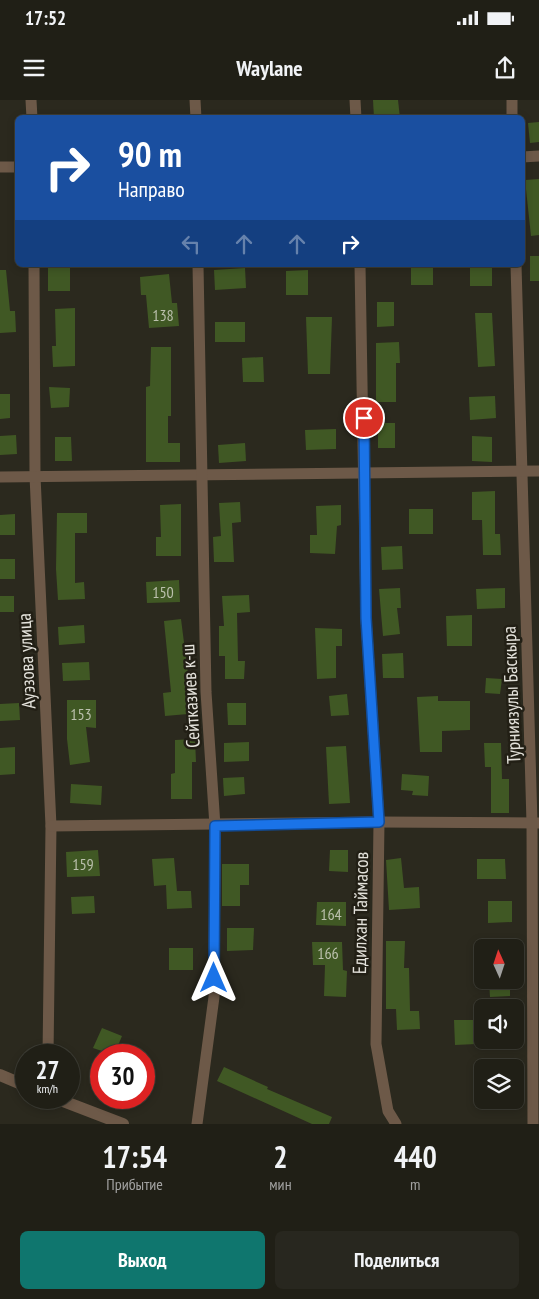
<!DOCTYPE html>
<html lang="ru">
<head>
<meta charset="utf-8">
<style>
	body { margin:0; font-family:"PT Sans Narrow",sans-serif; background:#28271f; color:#f1f3f6; height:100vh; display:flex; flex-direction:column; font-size:19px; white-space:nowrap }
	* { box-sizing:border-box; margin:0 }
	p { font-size:16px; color:#a2a2a1 }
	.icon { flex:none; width:28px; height:28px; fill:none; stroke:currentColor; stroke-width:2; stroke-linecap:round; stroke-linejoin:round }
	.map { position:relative; height:1024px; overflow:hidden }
	.drawer { display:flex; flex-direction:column; background:#201f16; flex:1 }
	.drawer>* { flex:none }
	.banner { position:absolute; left:15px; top:15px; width:510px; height:152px; border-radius:8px; box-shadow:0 2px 8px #0003,0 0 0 1px #3d3d35; background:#1a4fa0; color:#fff; overflow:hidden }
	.needle { width:32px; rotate:357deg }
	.controls { position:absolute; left:474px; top:839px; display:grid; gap:10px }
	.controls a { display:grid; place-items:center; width:50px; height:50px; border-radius:8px; background:#201f16; box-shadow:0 2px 8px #0003,0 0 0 1px #3d3d35; font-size:25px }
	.speed { position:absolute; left:15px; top:944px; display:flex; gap:10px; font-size:25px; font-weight:700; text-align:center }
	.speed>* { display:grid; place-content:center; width:65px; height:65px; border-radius:50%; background:#201f16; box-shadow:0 2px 8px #0003,0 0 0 1px #3d3d35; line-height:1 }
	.speed small { font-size:12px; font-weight:400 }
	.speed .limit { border:8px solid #d22; background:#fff; color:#111 }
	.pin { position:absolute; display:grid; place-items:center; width:42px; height:42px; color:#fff; margin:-21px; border:2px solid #fff; border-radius:50%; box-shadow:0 1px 5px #0007 }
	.me { position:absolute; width:55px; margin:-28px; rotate:0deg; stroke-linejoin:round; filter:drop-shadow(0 0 4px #0008) }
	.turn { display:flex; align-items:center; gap:18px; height:105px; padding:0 20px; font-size:22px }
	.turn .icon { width:65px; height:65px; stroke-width:2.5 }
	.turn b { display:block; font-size:35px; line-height:42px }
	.lanes { display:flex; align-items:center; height:48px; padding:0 20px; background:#0003; justify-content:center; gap:25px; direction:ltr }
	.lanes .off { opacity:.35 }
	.eta { display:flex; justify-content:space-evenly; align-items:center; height:85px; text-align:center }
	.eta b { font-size:30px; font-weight:700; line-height:35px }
	.primary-button { display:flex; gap:10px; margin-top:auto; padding:10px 20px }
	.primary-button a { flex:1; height:58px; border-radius:8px; background:#0f766e; color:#fff; font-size:20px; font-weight:700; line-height:58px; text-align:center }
	.primary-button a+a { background:#28271f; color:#f1f3f6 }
	.status { display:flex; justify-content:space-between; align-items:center; height:35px; padding:0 25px; background:#201f16; direction:ltr }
	.status svg { height:14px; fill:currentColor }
	header { display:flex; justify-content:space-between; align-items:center; height:65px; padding:0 20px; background:#201f16; font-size:22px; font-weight:700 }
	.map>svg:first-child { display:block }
	.building { fill:#405824 }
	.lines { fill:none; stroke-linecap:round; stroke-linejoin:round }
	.minor { stroke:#6d5948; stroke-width:11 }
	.tertiary { stroke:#6d5948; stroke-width:12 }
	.route-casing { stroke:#114b97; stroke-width:12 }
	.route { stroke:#1a73e8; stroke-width:9 }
	.labels { text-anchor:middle; stroke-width:5; stroke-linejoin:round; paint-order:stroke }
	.number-label { font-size:16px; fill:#bbc0ad }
	.street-label { font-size:19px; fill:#e4e2db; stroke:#221f15 }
</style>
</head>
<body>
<div class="status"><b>17:52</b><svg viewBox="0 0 49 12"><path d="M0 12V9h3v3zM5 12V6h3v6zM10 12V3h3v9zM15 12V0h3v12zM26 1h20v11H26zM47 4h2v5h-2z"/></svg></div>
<header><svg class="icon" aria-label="menu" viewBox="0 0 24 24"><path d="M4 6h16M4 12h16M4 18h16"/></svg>Waylane<svg class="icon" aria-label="share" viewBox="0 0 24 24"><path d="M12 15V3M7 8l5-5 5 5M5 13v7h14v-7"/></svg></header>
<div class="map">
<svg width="539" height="1024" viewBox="0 0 539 1024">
	<rect width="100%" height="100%" fill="#2b291e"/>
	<g class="building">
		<polygon points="373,0 398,0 400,18 374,18"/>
		<polygon points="539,22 539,42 530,43 528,23"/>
		<polygon points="539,79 539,135 531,136 525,80"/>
		<rect x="530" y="156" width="9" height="25"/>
		<rect x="411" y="165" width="22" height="20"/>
		<rect x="470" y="165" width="22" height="21"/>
		<rect x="48" y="167" width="22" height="24"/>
		<polygon points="245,168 246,188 215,190 214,170"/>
		<polygon points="0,170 6,170 10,211 15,211 16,232 0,233"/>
		<polygon points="308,170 308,195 286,195 286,171"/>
		<polygon points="169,174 172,203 177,203 179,226 149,228 146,195 141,195 140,177"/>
		<polygon points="377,202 394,202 394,226 377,227"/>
		<polygon points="75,208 75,266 53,267 52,246 56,246 55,209"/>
		<polygon points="475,213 492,213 495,266 478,267"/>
		<polygon points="306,217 332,217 330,274 308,274"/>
		<rect x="215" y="222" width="30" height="20"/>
		<polygon points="399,242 400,263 396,263 396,302 376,302 376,243"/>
		<polygon points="151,247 171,247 171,316 168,316 168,343 180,343 180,362 146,362 146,287 150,286"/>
		<polygon points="263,257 264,282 243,282 242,258"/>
		<polygon points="49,287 70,288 69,307 51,308"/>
		<polygon points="0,294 10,294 10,318 0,319"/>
		<polygon points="495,296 496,318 470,320 469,297"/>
		<rect x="378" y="323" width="17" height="25"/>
		<polygon points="336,329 336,349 306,350 305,330"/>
		<polygon points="16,335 17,354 0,355 0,336"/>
		<polygon points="472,336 492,337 492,362 472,361"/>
		<polygon points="55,337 71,337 72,361 55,361"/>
		<polygon points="245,343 246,361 219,363 218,345"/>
		<polygon points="495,391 495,434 500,434 501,455 483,455 482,420 472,420 472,392"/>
		<polygon points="240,402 241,422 232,423 234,462 214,462 213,437 221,436 219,403"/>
		<polygon points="181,404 181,456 156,456 156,437 161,437 160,405"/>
		<polygon points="341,405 341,425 337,426 335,454 310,453 310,435 317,435 316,406"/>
		<rect x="409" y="409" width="24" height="25"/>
		<polygon points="57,413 87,413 87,433 75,433 75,483 84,482 85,499 58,500 56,469"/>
		<polygon points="15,414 15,435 0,435 0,415"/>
		<polygon points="402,446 403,469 382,470 381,447"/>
		<rect x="0" y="459" width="15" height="20"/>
		<polygon points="179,480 180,502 147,503 146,482"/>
		<polygon points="400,488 401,508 397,508 400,534 383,536 379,489"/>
		<polygon points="505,488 505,508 477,509 476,489"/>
		<polygon points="249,495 250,512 237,513 238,561 245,561 244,579 225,579 225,556 219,556 219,526 224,526 222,496"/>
		<rect x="0" y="496" width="14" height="16"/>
		<polygon points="472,515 472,546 447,546 446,516"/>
		<polygon points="181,519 189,582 185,582 188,614 165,616 163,593 171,592 164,521"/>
		<polygon points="84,525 85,543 59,545 58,527"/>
		<polygon points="315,528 342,529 342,546 336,546 336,578 317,579"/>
		<polygon points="403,553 404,578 383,578 382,554"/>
		<polygon points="89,562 90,580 63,581 62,563"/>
		<polygon points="486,578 502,579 500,594 485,593"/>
		<polygon points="347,594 349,615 331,616 329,596"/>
		<polygon points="438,596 438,601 470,601 470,630 442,631 442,652 420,652 417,597"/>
		<polygon points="67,600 96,600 96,628 86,627 90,662 70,665 67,639"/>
		<polygon points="19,603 20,620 0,621 0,604"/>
		<polygon points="227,603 246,603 246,625 228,625"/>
		<polygon points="195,639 196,662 192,662 192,699 171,699 171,674 175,673 175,640"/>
		<polygon points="249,642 249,661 224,662 224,643"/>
		<polygon points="484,643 501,643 502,679 509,679 509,713 491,713 491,667 485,667"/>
		<polygon points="346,646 350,703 329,704 326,647"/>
		<polygon points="15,647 15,674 0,675 0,648"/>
		<polygon points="402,674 429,676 428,696 412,695 413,691 401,690"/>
		<polygon points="244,677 245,694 224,696 223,678"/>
		<polygon points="71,684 102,686 101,705 70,703"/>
		<polygon points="98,750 100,776 67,777 66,752"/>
		<polygon points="330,750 348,750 348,772 329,771"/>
		<polygon points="174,758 177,791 191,791 192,808 167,809 166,785 154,786 152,759"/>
		<polygon points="401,758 404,788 419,787 420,808 389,810 386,760"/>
		<polygon points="477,759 505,759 506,779 477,779"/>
		<polygon points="222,764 249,764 249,785 240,785 240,806 222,806"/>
		<polygon points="94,796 95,813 72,814 71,797"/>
		<polygon points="488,801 512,801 512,822 488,823"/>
		<polygon points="317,802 346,802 346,826 316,825"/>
		<polygon points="227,828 254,828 253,850 227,851"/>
		<polygon points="386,841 405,841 404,868 409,868 410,911 419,911 420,929 397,930 396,909 386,909"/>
		<polygon points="312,842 342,842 343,870 347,871 346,897 324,896 325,865 313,865"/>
		<rect x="169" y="848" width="24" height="22"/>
		<polygon points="489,880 510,880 510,896 490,897"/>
		<polygon points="454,920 475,920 476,944 455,945"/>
		<polygon points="102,928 122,936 114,955 93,948"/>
		<polygon points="224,967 268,987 267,989 332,1017 329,1024 312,1024 217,981"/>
	</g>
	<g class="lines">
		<g class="minor">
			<polyline points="31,0 32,18"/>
			<polyline points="195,0 196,18"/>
			<polyline points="355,0 356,18"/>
			<polyline points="512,0 512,18"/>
			<polyline points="522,57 539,56"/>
			<polyline points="0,67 18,67"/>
			<polyline points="34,165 35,376 51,726 48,955"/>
			<polyline points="360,165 366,518 379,722 376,944 388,1011 396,1024"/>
			<polyline points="516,165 532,723 533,1024"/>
			<polyline points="0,377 539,371"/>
			<polyline points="51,726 379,722 539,723"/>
			<polyline points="197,1024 214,897 215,726 206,592 198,165"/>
		</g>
		<g class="tertiary">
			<polyline points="0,975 26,986"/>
			<polyline points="55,998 123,1024"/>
		</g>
	</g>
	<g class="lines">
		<g class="route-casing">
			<polyline id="route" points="214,878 215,726 379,722 366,518 364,318"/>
		</g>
		<use href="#route" class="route"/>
	</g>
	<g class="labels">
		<g class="number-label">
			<text x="163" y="221">138</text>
			<text x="163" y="498">150</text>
			<text x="81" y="620">153</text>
			<text x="83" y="770">159</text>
			<text x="331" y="820">164</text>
			<text x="328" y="859">166</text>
		</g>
		<g class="street-label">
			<text transform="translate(26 561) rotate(-93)" y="7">Ауэзова улица</text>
			<text transform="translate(511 595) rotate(-92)" y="7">Турниязулы Баскыра</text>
			<text transform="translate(190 596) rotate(-93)" y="7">Сейтказиев к-ш</text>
			<text transform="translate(360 813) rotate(-89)" y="7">Едилхан Таймасов</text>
		</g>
	</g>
</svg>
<div class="controls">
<a><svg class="needle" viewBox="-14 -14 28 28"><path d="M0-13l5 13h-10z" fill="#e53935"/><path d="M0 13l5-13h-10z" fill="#a2a2a1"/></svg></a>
<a><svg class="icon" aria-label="sound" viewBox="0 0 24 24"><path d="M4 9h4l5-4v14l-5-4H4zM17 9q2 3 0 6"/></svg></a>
<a><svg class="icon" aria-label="layers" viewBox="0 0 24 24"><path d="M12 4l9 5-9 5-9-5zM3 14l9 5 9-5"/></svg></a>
</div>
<div class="speed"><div>27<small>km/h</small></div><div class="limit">30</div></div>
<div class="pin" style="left:364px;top:318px;background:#d93025"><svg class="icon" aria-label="arrive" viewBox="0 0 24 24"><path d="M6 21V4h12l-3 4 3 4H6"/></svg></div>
<svg class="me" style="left:214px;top:878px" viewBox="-20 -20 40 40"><path d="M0-17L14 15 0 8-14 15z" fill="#1a73e8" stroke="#fff" stroke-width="4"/></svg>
<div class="banner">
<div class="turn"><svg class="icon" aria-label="right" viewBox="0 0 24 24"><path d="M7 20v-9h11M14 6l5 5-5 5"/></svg><div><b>90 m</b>Направо</div></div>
<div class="lanes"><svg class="icon off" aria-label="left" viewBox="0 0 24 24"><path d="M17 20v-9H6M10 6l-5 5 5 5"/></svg><svg class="icon off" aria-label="ahead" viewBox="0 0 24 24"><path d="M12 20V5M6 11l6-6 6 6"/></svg><svg class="icon off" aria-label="ahead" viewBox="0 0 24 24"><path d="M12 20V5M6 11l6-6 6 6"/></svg><svg class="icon" aria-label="right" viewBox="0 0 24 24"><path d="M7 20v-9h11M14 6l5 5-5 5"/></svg></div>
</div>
</div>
<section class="drawer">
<div class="eta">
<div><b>17:54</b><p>Прибытие</p></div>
<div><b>2</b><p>мин</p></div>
<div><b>440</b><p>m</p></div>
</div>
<div class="primary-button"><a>Выход</a><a>Поделиться</a></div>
</section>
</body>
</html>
